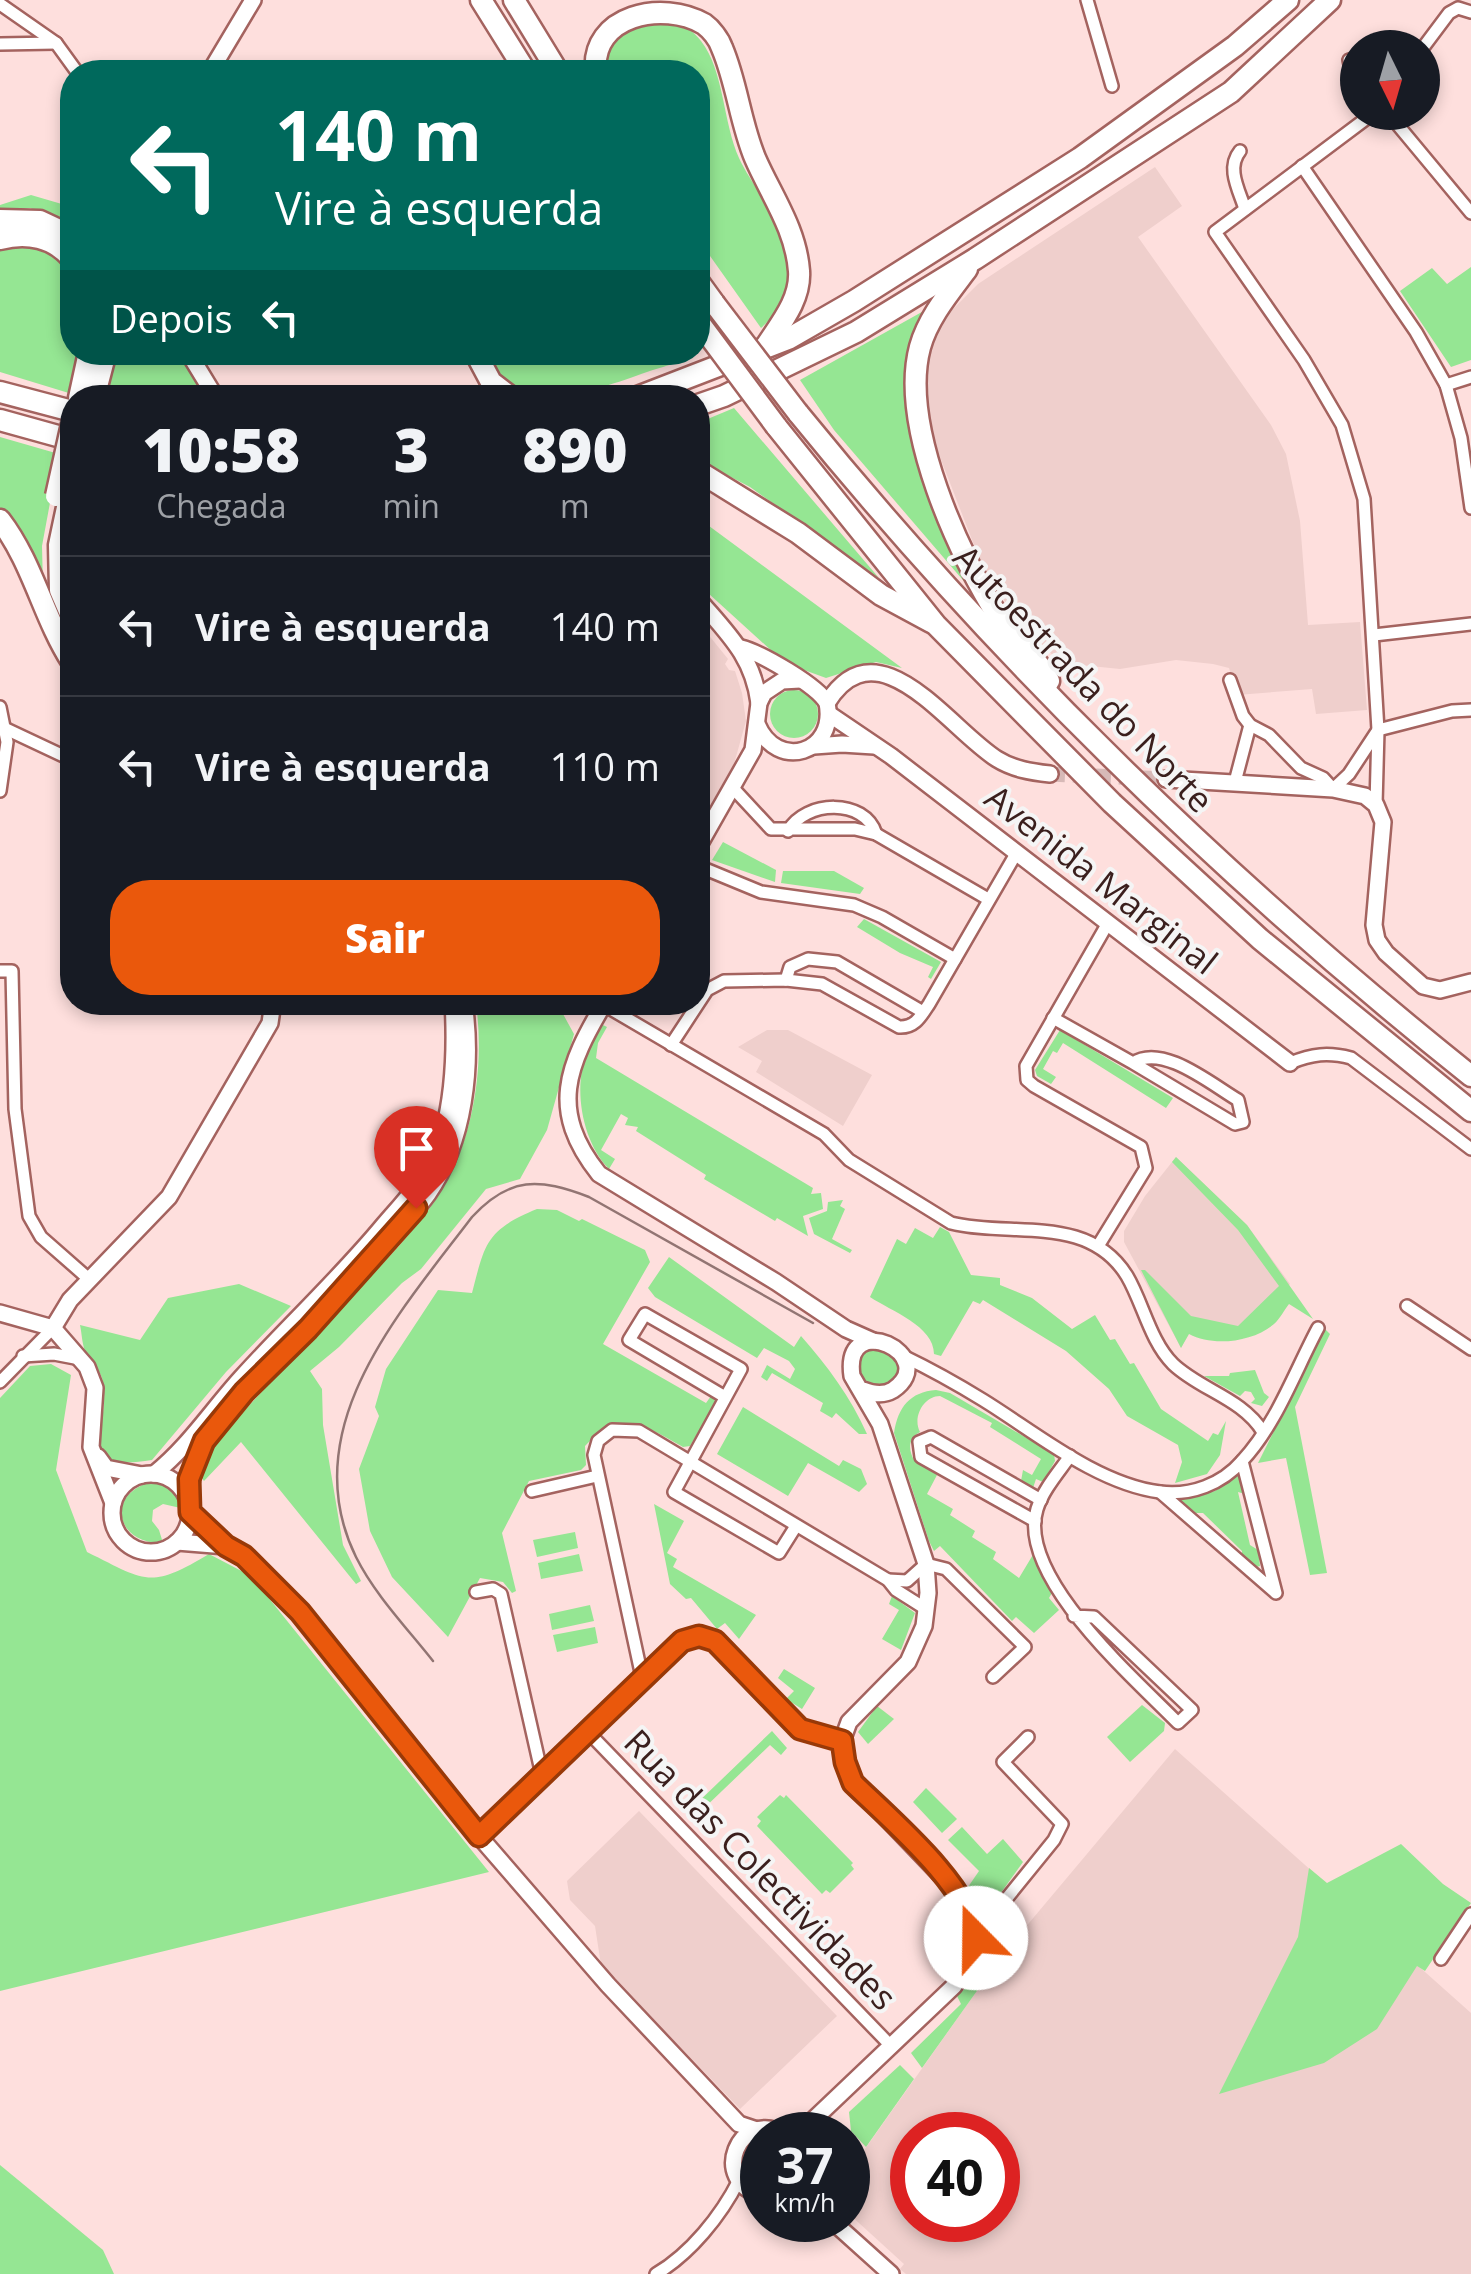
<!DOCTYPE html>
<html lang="pt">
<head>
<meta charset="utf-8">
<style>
	body { margin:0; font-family:"Open Sans",sans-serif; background:#20242c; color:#f1f3f6; height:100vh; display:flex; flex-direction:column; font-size:38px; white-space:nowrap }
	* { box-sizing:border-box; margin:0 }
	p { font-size:32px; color:#9ea1a6 }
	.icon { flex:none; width:55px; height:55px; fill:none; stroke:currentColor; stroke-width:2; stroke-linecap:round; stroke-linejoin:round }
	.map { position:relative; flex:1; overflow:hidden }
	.side { position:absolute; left:60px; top:385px; width:650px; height:630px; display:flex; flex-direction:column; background:#171b24; border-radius:40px; box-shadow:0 5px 15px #0003 }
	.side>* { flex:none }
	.hud { position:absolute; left:60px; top:60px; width:650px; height:305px; border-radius:40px; box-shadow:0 5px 15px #0003; background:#00695c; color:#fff; overflow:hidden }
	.needle { width:65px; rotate:175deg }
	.buttons { position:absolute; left:1340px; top:30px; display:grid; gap:20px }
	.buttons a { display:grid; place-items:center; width:100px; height:100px; border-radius:50%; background:#171b24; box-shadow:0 5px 15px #0003; font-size:50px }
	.speed { position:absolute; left:740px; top:2112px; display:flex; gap:20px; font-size:50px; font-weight:700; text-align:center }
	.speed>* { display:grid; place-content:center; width:130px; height:130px; border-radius:50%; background:#171b24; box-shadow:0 5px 15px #0003; line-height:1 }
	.speed small { font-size:25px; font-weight:400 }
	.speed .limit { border:15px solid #d22; background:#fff; color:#111 }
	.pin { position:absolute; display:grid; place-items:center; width:85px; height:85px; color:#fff; margin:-102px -42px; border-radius:50% 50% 50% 0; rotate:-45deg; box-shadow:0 0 10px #0007 }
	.pin .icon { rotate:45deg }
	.me { position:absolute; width:110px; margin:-55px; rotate:338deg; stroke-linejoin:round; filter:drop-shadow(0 0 8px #0008) }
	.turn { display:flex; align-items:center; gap:35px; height:210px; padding:0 50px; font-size:45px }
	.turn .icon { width:130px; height:130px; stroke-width:2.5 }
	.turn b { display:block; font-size:70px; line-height:85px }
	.then { display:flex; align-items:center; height:95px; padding:0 50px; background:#0003; gap:20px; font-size:38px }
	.eta { display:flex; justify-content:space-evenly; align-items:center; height:170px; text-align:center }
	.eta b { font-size:60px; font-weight:800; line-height:70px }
	.primary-button { display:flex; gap:20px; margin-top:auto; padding:20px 50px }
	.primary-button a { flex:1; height:115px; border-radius:40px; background:#ea580c; color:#fff; font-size:40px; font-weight:800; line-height:115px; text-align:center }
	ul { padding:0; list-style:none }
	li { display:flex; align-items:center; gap:30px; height:140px; padding:0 50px; border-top:2px solid #363941 }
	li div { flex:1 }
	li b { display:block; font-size:38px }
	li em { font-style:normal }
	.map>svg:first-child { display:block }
	.built { fill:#efcfcc; fill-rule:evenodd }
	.green { fill:#95e693 }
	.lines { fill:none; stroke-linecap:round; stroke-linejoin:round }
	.secondary-tunnel { stroke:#d7b9b7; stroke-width:15; stroke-dasharray:15 8; stroke-linecap:butt }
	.street-casing { stroke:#a4635f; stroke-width:16 }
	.secondary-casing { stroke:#a4635f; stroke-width:20 }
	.highway-casing { stroke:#a4635f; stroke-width:25 }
	.street { stroke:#fff; stroke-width:11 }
	.secondary { stroke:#fff; stroke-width:15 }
	.highway { stroke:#fff; stroke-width:20 }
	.tram { stroke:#927573; stroke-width:2.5 }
	.highway-bridge-casing { stroke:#a4635f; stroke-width:25; stroke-linecap:butt }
	.highway-bridge { stroke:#fff; stroke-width:20 }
	.route-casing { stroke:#983908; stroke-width:25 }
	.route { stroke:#ea580c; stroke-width:18 }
	.labels { text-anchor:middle; stroke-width:8; stroke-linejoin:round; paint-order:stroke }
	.street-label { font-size:35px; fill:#3a1f1d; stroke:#f5f5f5 }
</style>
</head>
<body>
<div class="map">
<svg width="1471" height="2274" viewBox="0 0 1471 2274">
	<rect width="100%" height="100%" fill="#fedfdd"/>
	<g class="built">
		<polygon points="1155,167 1182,206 1138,237 1271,425 1286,454 1300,521 1308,625 1360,622 1367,710 1316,714 1312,689 1237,695 1229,668 1213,664 1176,660 1120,669 1061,663 1035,638 1005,602 981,563 938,452 925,409 925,364 932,340 943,319 978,284"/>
		<polygon points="698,622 728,659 725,664 729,670 735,671 742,693 746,721 734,764 698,827"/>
		<polygon points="767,1030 788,1030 872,1075 843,1126 756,1072 762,1061 738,1047"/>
		<polygon points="1176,1157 1247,1225 1290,1284 1246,1335 1191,1329 1181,1348 1124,1242 1124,1231 1145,1196"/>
		<path d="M1175,1749L1471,2013V2274H906L900,2269L904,2264L848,2213V2173L1003,1954ZM912,2135H998V2220H912Z"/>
		<polygon points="639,1811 837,2016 740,2109 601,1965 595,1926 570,1900 567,1881"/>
	</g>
	<g class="green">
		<path d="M671,18C682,25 693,30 701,41C724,70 723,123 739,158C753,189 794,234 793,269C792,292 778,313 761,328L698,239V72H601L602,58L625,25Z"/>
		<polygon points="31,195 72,207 72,225 30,208 0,213 0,205"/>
		<polygon points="5,245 42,246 72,268 72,352 83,353 72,394 0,372 0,247"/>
		<polygon points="1471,267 1471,360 1451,367 1400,291 1432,268 1447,284"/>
		<path d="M929,308C915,333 904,359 905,388C905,445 957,545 980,600L834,430L800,380Z"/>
		<polygon points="115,352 181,353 206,397 104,398"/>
		<path d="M696,352C687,361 662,367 647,372C597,390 510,422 485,353Z"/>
		<polygon points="734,408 879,578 750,487 698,460 698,423"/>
		<polygon points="0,437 59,454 42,546 43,587 0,509"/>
		<polygon points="698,523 705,523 902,668 876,662 826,678 785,663 708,593 698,576"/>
		<circle cx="794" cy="714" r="24"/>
		<polygon points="723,842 776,870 775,882 712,860"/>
		<polygon points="783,871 834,871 864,888 860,894 781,883"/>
		<polygon points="864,919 941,962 931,979 928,977 933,967 900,953 857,927"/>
		<path d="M476,1003H584L563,1014L574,1034L547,1130L520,1179L486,1189L421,1269L402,1283L339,1347L310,1371L322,1389L323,1425L343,1545L361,1581L356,1584L241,1442L204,1481L199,1474L202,1462L217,1441C258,1395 300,1351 342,1306C374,1272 408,1240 434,1202C473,1146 485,1069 476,1003Z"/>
		<path d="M603,1025L607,1027L598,1043L596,1058L813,1188L811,1194L821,1193L823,1209L803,1216L808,1236L777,1218L775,1221L704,1179L706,1175L636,1131L638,1127L625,1125L628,1118L621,1114L601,1150L615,1159L609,1169C586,1146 576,1103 582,1070C585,1054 595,1039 603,1025Z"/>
		<polygon points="1060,1030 1173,1098 1166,1108 1063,1043 1057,1053 1053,1051 1043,1069 1056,1077 1051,1084 1037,1076 1035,1070"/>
		<path d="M1176,1157L1247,1225L1313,1319L1289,1304C1284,1310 1280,1319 1274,1324C1253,1342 1213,1347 1189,1334L1181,1348L1141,1270H1145L1191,1316L1238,1326L1279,1286L1238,1230L1172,1162Z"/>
		<polygon points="843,1200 840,1206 845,1209 832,1239 852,1250 850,1253 814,1234 809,1218 827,1211 828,1202"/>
		<path d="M537,1209L557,1210L579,1221L582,1219L645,1250L650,1262L603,1344L706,1403L711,1396L716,1402L690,1446L683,1447C643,1425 621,1407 585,1446L586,1465L581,1470L529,1481L502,1533L516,1591L512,1593L503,1582L480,1578L448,1637L392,1577L370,1531L359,1469L379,1416L375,1407L386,1369L438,1290L472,1293C485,1243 486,1230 537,1209Z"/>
		<path d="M940,1227L949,1232L971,1275L1000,1278V1285L1032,1298L1072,1329L1095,1315L1110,1340L1115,1339L1130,1364L1134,1363L1161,1409L1208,1441L1213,1433L1218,1435L1226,1421L1220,1455L1207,1474L1175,1483L1182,1462L1178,1445L1127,1416L1109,1389L1066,1351L983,1300L980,1304L973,1301L941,1356L934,1354C934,1326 891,1311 870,1297L897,1239L906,1244L915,1228L933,1238Z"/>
		<path d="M669,1257L794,1347L801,1336C828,1367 850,1396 867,1434H859L836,1413L832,1418L820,1411L823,1403L772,1373L767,1381L761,1377L767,1365L790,1379L795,1369L789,1361L764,1348L757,1358L655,1297L648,1288Z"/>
		<path d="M239,1284L291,1306L226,1372L152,1460C71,1473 111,1429 103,1382C101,1371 93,1365 87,1355C82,1347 82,1334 80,1325L140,1340L168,1298Z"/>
		<polygon points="1325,1329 1330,1334 1295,1407 1327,1573 1310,1575 1286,1458 1258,1463"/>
		<circle cx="878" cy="1367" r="21"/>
		<path d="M51,1364L71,1375L56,1470L87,1552C146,1581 149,1590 209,1554L251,1576L489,1872L0,1991V1398L30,1366Z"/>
		<polygon points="1255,1370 1264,1393 1269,1397 1262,1406 1251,1403 1255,1399 1251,1392 1245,1391 1240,1396 1204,1376 1229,1376 1230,1373"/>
		<path d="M936,1390L950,1393L1054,1454L1055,1461L1043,1482L1036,1479L1033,1488L1021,1481L1023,1470L1032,1475L1041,1459L990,1427L992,1423L940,1396C924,1396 912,1417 920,1432C908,1438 908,1449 914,1460L937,1475L927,1494L953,1509L950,1515L975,1531L972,1537L996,1552L993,1559L1019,1578L1034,1553L1053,1591L1049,1598L1059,1610L1034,1633L1016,1617L1012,1621L940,1546L934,1551L929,1541L894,1433C898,1407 910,1392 936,1390Z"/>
		<polygon points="743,1407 839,1466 843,1460 861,1469 867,1484 859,1492 808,1463 788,1496 717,1454"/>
		<polygon points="1240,1472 1245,1494 1238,1492 1250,1545 1258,1550 1260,1566 1253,1568 1242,1558 1242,1551 1203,1513 1196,1513 1179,1499 1215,1491"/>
		<path d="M151,1482C169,1486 177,1492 185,1509L163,1504L153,1510L152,1521L159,1530L163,1543C117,1545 104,1495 151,1482Z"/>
		<polygon points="654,1504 684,1521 667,1553 677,1559 673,1567 756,1615 739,1639 725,1623 717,1629 691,1598 686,1599 670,1584"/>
		<polygon points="575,1532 578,1548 537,1557 533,1540"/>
		<polygon points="579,1554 583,1571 541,1579 538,1563"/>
		<polygon points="892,1596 915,1613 901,1650 882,1639 899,1610 889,1604"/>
		<polygon points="590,1605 594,1621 552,1630 549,1614"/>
		<polygon points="595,1627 598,1643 557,1652 553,1635"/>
		<polygon points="784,1669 815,1688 802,1709 786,1699 794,1691 778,1678"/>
		<polygon points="1142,1705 1165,1723 1164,1731 1130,1762 1107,1737"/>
		<polygon points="877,1706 894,1719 868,1744 858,1732"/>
		<polygon points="772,1731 787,1748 781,1755 770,1745 699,1813 693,1807"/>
		<polygon points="926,1788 957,1819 942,1833 913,1802"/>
		<polygon points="780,1795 784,1798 786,1795 853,1863 851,1865 854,1869 830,1893 826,1890 822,1894 757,1826 761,1821 757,1817"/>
		<polygon points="962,1827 987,1854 1003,1839 1023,1862 995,1901 978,1899 968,1887 979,1871 948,1840"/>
		<polygon points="1401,1844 1443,1884 1471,1903 1425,1971 1417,1966 1377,2029 1324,2063 1219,2094 1298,1937 1309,1868 1327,1883"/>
		<polygon points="980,1965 989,1974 922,2068 911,2053 961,2004 957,1996 970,1984"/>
		<polygon points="900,2065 914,2079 866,2147 851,2131 849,2112"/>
		<polygon points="0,2165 103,2250 114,2274 0,2274"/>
	</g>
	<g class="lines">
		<polyline class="secondary-tunnel" points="1050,774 1166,779"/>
		<g class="street-casing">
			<g id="street">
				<polyline points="1087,0 1112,86"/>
				<polyline points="0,4 56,43 77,72"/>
				<polyline points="0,44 56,43"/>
				<polyline points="1422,49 1449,13 1458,8 1471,12"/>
				<polyline points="1349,60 1358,101"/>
				<polyline points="1375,112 1215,232 1304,360 1342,425 1364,499 1378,730 1376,805"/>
				<polyline points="1387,112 1471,213"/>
				<path d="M1240,151C1226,168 1239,190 1245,209"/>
				<polyline points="1302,166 1416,332 1446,385 1461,438 1471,508"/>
				<polyline points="351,352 394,352"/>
				<polyline points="1446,385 1471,377"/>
				<polyline points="1374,635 1471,624"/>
				<polyline points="1230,680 1243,716 1250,725 1269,735 1301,768 1323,778 1333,789 1349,774 1376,733"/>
				<polyline points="0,707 7,742 0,791"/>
				<polyline points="4,728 72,760"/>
				<polyline points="1378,730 1452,711 1471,710"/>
				<polyline points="1235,782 1250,725"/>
				<polyline points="732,787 771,829 855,829 876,834 988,899"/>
				<path d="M788,831C805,800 865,798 876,834"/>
				<polyline points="698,866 761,892 854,905 882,917 955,959"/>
				<polyline points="0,971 12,971 15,1109 29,1216 41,1237 90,1280"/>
				<polyline points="786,980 790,967 808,959 837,962 923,1012"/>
				<path d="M604,1005L824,1134L849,1160L951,1223C1011,1238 1088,1213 1127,1276C1143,1303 1150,1341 1173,1364C1200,1390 1242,1398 1263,1432"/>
				<path d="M1053,1018L1133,1063C1162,1043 1211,1084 1238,1100L1243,1122L1235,1124L1133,1063"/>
				<path d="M671,1045L707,990L724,981L786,980L822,984L899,1027C915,1028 921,1016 929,1004L1017,852"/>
				<path d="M1290,1063C1312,1054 1328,1052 1351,1058L1471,1149"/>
				<polyline points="1098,1246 1146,1168 1141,1147 1034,1086 1027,1080 1026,1066 1108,923"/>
				<polyline points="1407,1306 1471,1349"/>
				<polyline points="23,1356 54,1354 80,1359"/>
				<path d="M903,1356C930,1369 957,1384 983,1400C1035,1432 1097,1484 1160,1492C1191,1496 1222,1484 1242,1461C1276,1425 1295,1371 1318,1328"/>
				<polyline points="0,1382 53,1328"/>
				<polyline points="725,1397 629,1340 645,1314 741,1369 674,1492 779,1553 796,1526"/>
				<path d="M1070,1456C1058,1473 1043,1490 1037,1509C1016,1576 1135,1679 1178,1723L1192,1710L1094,1617L1074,1616"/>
				<polyline points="532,1491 597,1476"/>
				<polyline points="1160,1492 1276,1593 1242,1461"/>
				<polyline points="1035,1521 921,1457 919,1442 931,1437 1041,1500"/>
				<polyline points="888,1580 907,1581 926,1564 946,1569 1025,1647 993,1677"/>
				<polyline points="476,1592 493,1589 501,1594 542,1775"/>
				<polyline points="642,1677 594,1455 598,1441 612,1430 639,1431 888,1580 896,1590 926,1609"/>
				<polyline points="588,1732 892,2047"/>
				<polyline points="479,1836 681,1641 699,1636 715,1641 800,1729 842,1741"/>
				<polyline points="974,1920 994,1914 1054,1840 1062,1824 1003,1762 1028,1737"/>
				<polyline points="1441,1959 1471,1914"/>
				<path d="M656,2274C690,2254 721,2216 739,2180"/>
			</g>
		</g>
		<g class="secondary-casing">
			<g id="secondary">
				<polyline points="210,72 253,0"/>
				<polyline points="188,352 216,398"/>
				<path d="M698,599C727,633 753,656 759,703"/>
				<path d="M741,648C761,653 818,686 827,703C837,753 777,772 757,724"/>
				<path d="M827,703C878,621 949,729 997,759C1013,769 1031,772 1050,774"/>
				<polyline points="829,714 891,756 1290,1063"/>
				<polyline points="814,746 842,744 874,746"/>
				<polyline points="1166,779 1333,789 1365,796 1376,805 1383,822 1374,925 1377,940 1386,953 1423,986 1440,990 1471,982"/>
				<polyline points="698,847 753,750 759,703 764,693 782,681 800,680"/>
				<path d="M605,1002C567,1066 548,1110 599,1174L776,1282L846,1329L873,1341"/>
				<polyline points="0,1313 53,1328 87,1367 95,1388 91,1447 113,1503"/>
				<polyline points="53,1328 70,1300 169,1197 270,1023 273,1002"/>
				<polyline points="98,1457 106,1468 142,1475"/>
				<path d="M154,1474C188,1447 212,1410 241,1378C287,1327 338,1280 382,1227C398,1208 417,1189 429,1167C454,1123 456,1052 453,1002"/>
				<circle cx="151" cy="1513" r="39"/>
				<path d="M189,1504C189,1444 233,1404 273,1364C302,1335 328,1304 356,1274C380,1248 407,1223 428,1194C465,1141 473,1065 464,1002"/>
				<polyline points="190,1512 226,1546 244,1556 299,1612 479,1836 608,1985 739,2124 757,2130"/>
				<polyline points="177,1542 226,1546"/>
				<path d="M785,2134L811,2122L954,1986L974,1954L976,1938L974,1920L960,1895L853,1783L845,1762L842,1741L849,1722L908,1662L924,1626L928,1593L926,1564L880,1424L852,1376C842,1307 943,1356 893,1390C883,1396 873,1394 863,1390"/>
				<path d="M762,2195C709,2182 738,2107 786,2135"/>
				<polyline points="831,2220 891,2274"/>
			</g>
		</g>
		<g class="highway-casing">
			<g id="highway">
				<polyline points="481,0 526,72"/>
				<polyline points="514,0 558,72"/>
				<path d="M596,72C590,15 663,0 704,24C711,29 719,39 722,48C737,83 740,122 755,158C771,195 796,229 799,271C801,299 781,323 766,346"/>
				<polyline points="0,220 40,221 72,236"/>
				<path d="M0,239C27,232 54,237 72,259"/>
				<path d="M967,269C949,293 928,318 920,347C899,425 959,556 1001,621C1015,643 1038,658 1049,681"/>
				<polyline points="698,281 714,303"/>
				<polyline points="475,352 491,382 512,398"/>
				<polyline points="0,392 72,411"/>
				<polyline points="79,398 89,352"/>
				<polyline points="94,398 106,352"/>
				<polyline points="635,398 788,339 854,301 1080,158 1235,46 1288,0"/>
				<polyline points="698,405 724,396 856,332 975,259 1231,92 1330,0"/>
				<path d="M798,413C998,659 1223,878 1471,1076"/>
				<polyline points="0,420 72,440"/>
				<polyline points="776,426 936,625 1112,803 1260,939 1471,1111"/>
				<polyline points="698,471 798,533 881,595 931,622"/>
				<polyline points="72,484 59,545 60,590 72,618"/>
				<path d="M0,520C33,563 43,617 72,662"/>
			</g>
		</g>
		<use href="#street" class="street"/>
		<use href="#secondary" class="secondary"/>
		<use href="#highway" class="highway"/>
		<path class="tram" d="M433,1661C407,1628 375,1595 356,1557C293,1429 400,1312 472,1217C510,1176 539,1178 589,1197L813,1323"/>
		<g class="highway-bridge-casing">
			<g id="highway-bridge">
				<polyline points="714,303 798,413"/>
				<polyline points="698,321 776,426"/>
				<polyline points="56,496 72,424"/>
			</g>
		</g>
		<use href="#highway-bridge" class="highway-bridge"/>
	</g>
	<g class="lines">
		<g class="route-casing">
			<path id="route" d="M416,1208L308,1329L244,1392L204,1441L189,1479L190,1512L226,1546L244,1556L300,1612L479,1836L682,1641L699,1636L715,1641L800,1729L842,1741L845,1762L853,1783C891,1820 970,1886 976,1938"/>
		</g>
		<use href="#route" class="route"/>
	</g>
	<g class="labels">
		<g class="street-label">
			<text transform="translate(1083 679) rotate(46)" y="12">Autoestrada do Norte</text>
			<text transform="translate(1101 880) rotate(38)" y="12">Avenida Marginal</text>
			<text transform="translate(760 1870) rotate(46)" y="12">Rua das Colectividades</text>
		</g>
	</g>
</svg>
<div class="buttons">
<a><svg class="needle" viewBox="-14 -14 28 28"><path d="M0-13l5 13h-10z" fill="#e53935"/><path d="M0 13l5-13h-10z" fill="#9ea1a6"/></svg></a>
</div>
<div class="speed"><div>37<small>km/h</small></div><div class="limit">40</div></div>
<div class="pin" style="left:416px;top:1208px;background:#d93025"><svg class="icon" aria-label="arrive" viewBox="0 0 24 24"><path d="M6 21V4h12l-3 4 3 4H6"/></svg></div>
<svg class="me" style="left:976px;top:1938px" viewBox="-20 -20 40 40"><circle r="19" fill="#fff"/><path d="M0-13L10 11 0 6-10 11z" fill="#ea580c"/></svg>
<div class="hud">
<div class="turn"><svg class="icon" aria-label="left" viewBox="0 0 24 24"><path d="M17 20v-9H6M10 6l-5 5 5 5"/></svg><div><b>140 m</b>Vire à esquerda</div></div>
<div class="then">Depois<svg class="icon" aria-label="left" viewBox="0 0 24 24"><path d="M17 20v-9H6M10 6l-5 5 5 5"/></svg></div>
</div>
<section class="side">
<div class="eta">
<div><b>10:58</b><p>Chegada</p></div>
<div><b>3</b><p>min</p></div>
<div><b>890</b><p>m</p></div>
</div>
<ul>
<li><svg class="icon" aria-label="left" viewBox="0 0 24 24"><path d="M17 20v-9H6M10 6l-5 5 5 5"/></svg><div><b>Vire à esquerda</b></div><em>140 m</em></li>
<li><svg class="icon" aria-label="left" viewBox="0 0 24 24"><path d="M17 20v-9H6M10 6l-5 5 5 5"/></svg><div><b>Vire à esquerda</b></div><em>110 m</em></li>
</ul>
<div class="primary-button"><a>Sair</a></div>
</section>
</div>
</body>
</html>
